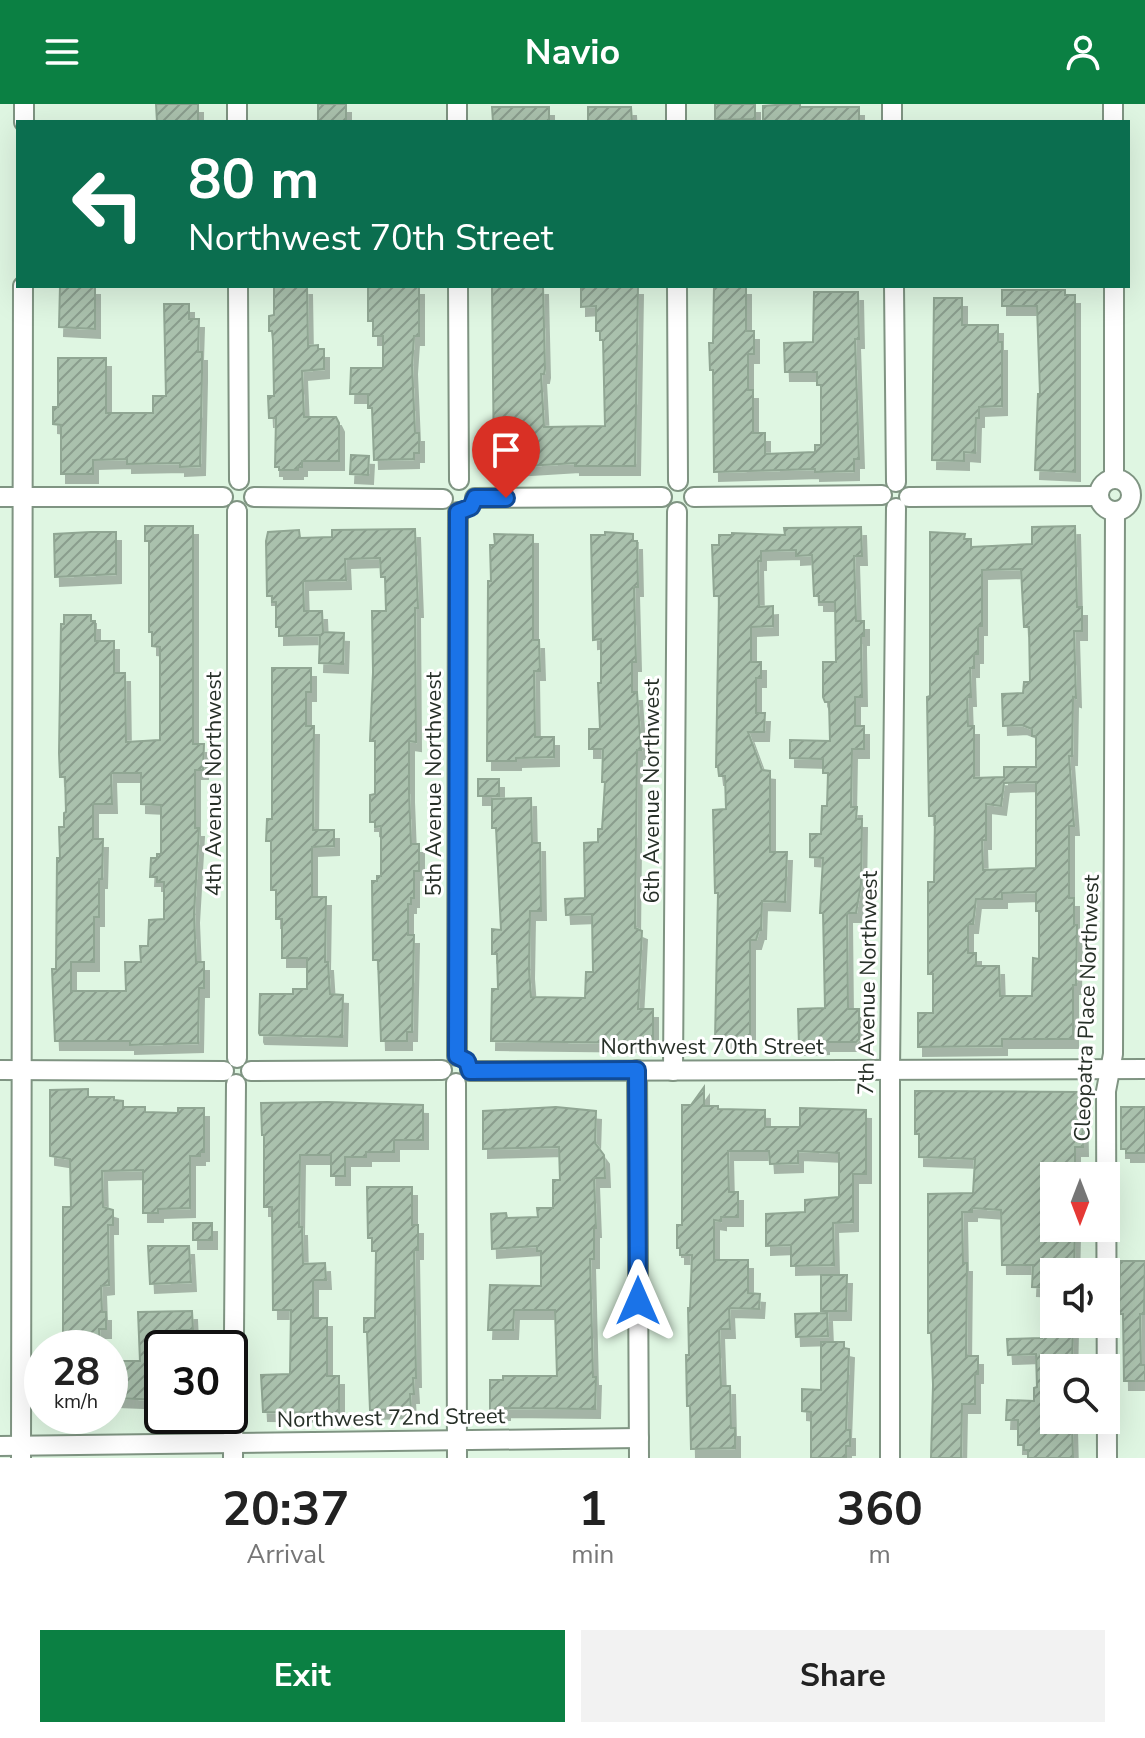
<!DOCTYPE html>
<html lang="en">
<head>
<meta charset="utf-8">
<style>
	body { margin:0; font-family:"Nunito Sans",sans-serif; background:#f2f2f2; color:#222; height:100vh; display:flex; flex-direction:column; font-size:30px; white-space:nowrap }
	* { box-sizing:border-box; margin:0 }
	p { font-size:26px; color:#767676 }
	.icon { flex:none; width:44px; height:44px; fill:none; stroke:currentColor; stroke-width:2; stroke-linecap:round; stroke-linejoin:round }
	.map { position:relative; height:1354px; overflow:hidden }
	.details { display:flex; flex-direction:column; background:#fff; flex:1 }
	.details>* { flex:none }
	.top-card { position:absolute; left:16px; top:16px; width:1114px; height:168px; border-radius:0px; box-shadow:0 8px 32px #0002; background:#0b6e4f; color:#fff; overflow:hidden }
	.needle { width:52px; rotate:180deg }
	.tools { position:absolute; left:1040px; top:1058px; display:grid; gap:16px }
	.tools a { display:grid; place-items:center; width:80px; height:80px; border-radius:0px; background:#fff; box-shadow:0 8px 32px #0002; font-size:40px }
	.speed { position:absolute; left:24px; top:1226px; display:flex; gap:16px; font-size:40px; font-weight:700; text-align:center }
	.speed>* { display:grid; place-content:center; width:104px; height:104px; border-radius:50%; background:#fff; box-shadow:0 8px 32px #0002; line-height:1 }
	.speed small { font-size:20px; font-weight:400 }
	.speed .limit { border:4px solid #111; border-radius:12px; background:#fff; color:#111 }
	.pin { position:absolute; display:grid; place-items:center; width:68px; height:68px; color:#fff; margin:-82px -34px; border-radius:50% 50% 50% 0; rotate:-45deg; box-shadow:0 0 8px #0007 }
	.pin .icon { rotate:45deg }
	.me { position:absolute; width:88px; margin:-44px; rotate:0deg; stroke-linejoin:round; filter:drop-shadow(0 0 6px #0008) }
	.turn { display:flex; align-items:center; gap:28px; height:168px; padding:0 40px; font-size:36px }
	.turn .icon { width:104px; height:104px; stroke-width:2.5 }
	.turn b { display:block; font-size:56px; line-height:68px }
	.eta { display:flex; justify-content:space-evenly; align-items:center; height:136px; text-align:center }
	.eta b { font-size:48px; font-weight:700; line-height:56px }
	.cta { display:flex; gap:16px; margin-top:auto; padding:16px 40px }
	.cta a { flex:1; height:92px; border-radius:0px; background:#0b8043; color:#fff; font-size:32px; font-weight:700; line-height:92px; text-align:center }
	.cta a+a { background:#f2f2f2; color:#222 }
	header { display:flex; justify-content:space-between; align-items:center; height:104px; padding:0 40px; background:#0b8043; color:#fff; font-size:36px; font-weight:700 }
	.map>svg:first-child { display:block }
	.building { fill:url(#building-hatch); stroke:#90a693; stroke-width:2; fill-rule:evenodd; filter:url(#shadow) }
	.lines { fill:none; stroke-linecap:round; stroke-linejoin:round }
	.minor-casing { stroke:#7f9482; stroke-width:22 }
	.minor { stroke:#fff; stroke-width:18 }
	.route-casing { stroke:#114b97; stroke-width:20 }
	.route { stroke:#1a73e8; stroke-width:14 }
	.labels { text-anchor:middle; stroke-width:6; stroke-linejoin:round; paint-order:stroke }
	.street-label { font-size:22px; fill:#273028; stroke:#fff }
</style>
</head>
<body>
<header><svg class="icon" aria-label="menu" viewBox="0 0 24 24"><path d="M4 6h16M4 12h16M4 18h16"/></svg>Navio<svg class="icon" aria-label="person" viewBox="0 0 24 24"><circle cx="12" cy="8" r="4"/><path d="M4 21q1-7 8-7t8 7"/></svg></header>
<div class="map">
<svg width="1145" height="1354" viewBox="0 0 1145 1354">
	<defs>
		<pattern id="building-hatch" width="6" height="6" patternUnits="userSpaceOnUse" patternTransform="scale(2)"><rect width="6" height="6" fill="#aac1ad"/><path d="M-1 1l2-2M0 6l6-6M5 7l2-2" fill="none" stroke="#8a9d8d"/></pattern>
		<filter id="shadow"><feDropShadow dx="5" dy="9" stdDeviation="0" flood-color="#0004"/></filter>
	</defs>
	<rect width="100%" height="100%" fill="#dff6e2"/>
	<g class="building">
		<polygon points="156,0 198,0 198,18 157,18"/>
		<rect x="318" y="0" width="28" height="18"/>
		<polygon points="715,0 755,0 755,15 715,16"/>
		<polygon points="788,0 800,0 800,3 859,3 859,18 763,18 763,2"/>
		<polygon points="492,3 549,3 549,18 493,18"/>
		<polygon points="588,3 631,3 632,18 588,18"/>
		<polygon points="60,182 95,182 95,225 59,223"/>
		<polygon points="274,182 307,182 308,242 318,241 318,245 324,245 324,265 302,267 304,313 336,313 339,319 339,357 302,357 302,363 298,363 298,366 279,366 279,363 275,363 276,314 269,314 268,292 274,292 273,237 272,227 269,227 269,212 274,211"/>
		<polygon points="368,182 419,182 419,232 414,232 412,261 415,329 419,329 419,349 414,349 414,355 374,356 372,304 368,304 368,290 350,290 351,264 383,264 383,232 373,232 373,217 368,217"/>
		<polygon points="492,182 543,182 545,265 544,270 541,270 544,323 605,322 603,236 600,236 600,227 596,227 596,202 581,203 581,182 638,182 635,362 575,362 575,359 494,364"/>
		<polygon points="714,182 746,182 746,227 754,227 754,250 748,250 748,286 753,286 753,329 765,329 765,350 815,348 815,341 821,341 821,281 817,281 817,268 785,268 784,239 813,238 814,188 858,188 859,235 855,235 859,355 854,355 854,367 815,368 815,365 714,368 713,266 710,266 709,239 713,239"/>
		<polygon points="1002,186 1065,186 1065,191 1075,191 1075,368 1035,366 1038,290 1040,290 1037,202 1002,202"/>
		<polygon points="934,194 962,194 962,221 998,221 998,238 1002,238 1002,302 979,303 979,314 976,314 975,349 964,348 964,357 932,356"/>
		<polygon points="164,200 189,200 189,215 199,215 198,248 202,248 202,268 200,362 180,363 180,359 127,360 127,355 93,356 93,370 61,370 61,321 53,320 53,303 58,303 58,254 106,254 106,309 153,309 153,292 166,292"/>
		<polygon points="351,351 369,352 368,371 350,370"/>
		<path d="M145,422H193V640H204L203,666H195V724H199L194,810L196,858H204V884H199L198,939L130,941V937H55L52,865H56L57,754H60L59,723H64V709L66,708L65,673H60L59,649L61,520H64V511H91V517H95V537H114V569H125L126,638L160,636V543L152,542V528H149V437H145ZM111,669H141V700L161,701V750H157V754H151L150,773H157V778H164V815L149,816L148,842H140L141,858H125L126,887H71V858H94V813H99V775H102L103,735H93V700H112Z"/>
		<path d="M1075,422L1077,503H1082V527H1074L1076,594L1073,593L1072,652H1069L1074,722H1069V794H1074V821H1077L1076,881H1073V935H1002V942L918,943V909H933V870H928V778H934L935,712H929L927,593L930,592V428L965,430L964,435H971V443L1032,440V423ZM1021,465L1024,523H1029L1030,578H1024L1023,589L1002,590L1003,622L1022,621L1032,625V632H1036V663H1004V673L974,674V622H968L967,593H971L970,564H974V550H978V522H982V466ZM1036,678V764L983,766L982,736H986V700L1001,702L1004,679ZM1036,788V807H1039V855L1033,854L1032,892H1000L999,862H976V849H968V820H973L976,795H1002V789Z"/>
		<polygon points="861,423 862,452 854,452 856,517 864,517 864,532 861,532 861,539 862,593 855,593 855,622 864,622 864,645 852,645 851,703 857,703 856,715 862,715 861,780 856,809 847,809 848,905 859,905 859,935 856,938 824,938 824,941 799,942 798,905 825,904 823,809 820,809 823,754 810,753 810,730 821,730 822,702 827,702 828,669 823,669 823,655 790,654 790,636 830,637 829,598 825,598 823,593 823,558 836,558 835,498 819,498 819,492 814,492 812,451 796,452 796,446 761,447 761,457 758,457 759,503 773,502 773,522 751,523 751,558 761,558 761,574 756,574 756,609 765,609 764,628 748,628 762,666 770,667 770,748 787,748 785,798 762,797 761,826 759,826 756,836 750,836 750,936 715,936 718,789 715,789 713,706 726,705 725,672 719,672 718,663 716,663 719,492 714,492 712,441 719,441 719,431 732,431 732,429 785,431 784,424"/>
		<polygon points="415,425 418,504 415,504 416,638 409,637 409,689 411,740 419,740 419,767 414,767 414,794 411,794 411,800 408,800 408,831 414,831 412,928 407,928 407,937 381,937 378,856 373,856 372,777 377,777 377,772 381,772 381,722 375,723 375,718 370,718 370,691 375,690 375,637 370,637 373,568 372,507 386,507 385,473 381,473 380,454 345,455 346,476 303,477 304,507 322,507 323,528 344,529 343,560 319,559 320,531 279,532 279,523 276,523 276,498 272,498 272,492 267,492 266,437 268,428 299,426 300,434 332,433 332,426"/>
		<polygon points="91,428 116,428 116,470 55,473 54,430"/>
		<polygon points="605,428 633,430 633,437 637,437 638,483 634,483 636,558 632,558 632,588 637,588 641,646 637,646 635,824 642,827 638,905 653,905 653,939 491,937 492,885 498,885 497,850 492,850 492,825 501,826 496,724 492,724 492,695 531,694 532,739 540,739 541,807 530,807 529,866 531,893 585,894 586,868 593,868 592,810 566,811 565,795 585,794 584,739 598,738 598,725 602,725 605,678 602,678 603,645 589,645 589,625 600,625 598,579 601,579 601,535 593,536 591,431 605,431"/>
		<polygon points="494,430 533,431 533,536 539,536 540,567 534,567 535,633 554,633 554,653 516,654 516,657 487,657 488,477 491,477 490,441 495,441"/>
		<polygon points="272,564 311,564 311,588 306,588 306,622 314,622 313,726 334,726 334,742 312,743 312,793 326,793 325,858 328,858 330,890 343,891 342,933 260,931 259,929 260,890 293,890 293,885 307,885 307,854 282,854 282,815 276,815 276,786 271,786 271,737 266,737 267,715 272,715"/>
		<rect x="478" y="675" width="21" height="17"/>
		<polygon points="704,983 704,1002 718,1002 718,1005 765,1006 765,1023 800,1023 800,1004 866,1006 866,1070 853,1070 853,1118 833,1119 834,1161 791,1162 791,1141 766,1142 766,1110 805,1108 805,1096 839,1093 839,1049 798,1047 798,1059 770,1060 769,1047 728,1047 729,1088 738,1088 738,1113 721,1113 721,1117 714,1116 714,1156 748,1156 748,1189 760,1190 759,1205 729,1204 730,1225 719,1225 721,1282 730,1282 731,1324 735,1324 735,1344 691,1345 690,1302 687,1302 686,1251 689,1251 688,1204 690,1204 692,1151 680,1151 680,1144 677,1144 677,1121 682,1121 682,1001 691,1001"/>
		<polygon points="88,985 88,993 114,993 114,996 123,997 123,1003 145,1003 145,1008 178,1009 178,1004 204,1004 204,1048 200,1048 200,1052 190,1052 190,1104 158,1105 158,1109 143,1109 143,1066 102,1067 103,1103 113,1106 113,1121 108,1121 109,1181 101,1182 102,1208 106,1208 106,1225 99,1225 100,1244 63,1244 63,1103 71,1103 70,1055 50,1052 50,986"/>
		<polygon points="915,987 1082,988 1083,1043 1075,1043 1075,1072 1054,1072 1054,1124 1075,1124 1074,1168 1054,1168 1054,1184 1032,1183 1033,1161 1002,1161 1001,1106 972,1104 972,1108 962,1108 963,1159 967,1159 966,1252 978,1252 978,1270 975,1270 975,1300 962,1300 961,1354 931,1354 933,1281 931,1229 928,1229 928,1090 973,1089 975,1055 919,1053 919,1030 915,1030"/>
		<polygon points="327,998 423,1001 423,1036 394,1036 394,1048 366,1048 366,1053 345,1053 345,1072 331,1072 331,1051 300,1051 299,1123 302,1123 303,1160 325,1159 326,1176 313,1176 313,1214 327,1214 327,1272 339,1272 339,1309 263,1308 261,1271 290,1270 291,1206 273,1206 272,1103 264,1103 264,1031 262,1031 261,999"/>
		<polygon points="556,1003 596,1007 595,1039 604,1051 605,1074 594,1074 596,1124 594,1124 594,1155 590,1155 593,1273 596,1273 595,1305 505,1304 505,1307 490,1307 490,1276 503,1276 503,1272 557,1272 555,1206 514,1206 513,1226 488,1226 490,1181 541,1182 541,1147 537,1147 537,1142 492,1145 491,1110 506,1109 507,1114 538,1113 537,1104 553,1104 553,1076 560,1076 559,1043 483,1045 483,1007"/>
		<polygon points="1121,1003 1145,1003 1145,1049 1126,1049 1126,1045 1121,1045"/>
		<polygon points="367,1083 412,1083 412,1121 418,1121 418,1146 414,1146 416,1274 413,1274 414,1290 410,1290 411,1305 370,1306 367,1228 364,1228 364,1214 375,1214 376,1147 372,1147 372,1134 368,1134"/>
		<rect x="193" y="1119" width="19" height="17"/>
		<polygon points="148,1142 189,1142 191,1178 150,1180"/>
		<polygon points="1120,1157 1145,1157 1144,1210 1140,1210 1141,1261 1145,1261 1145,1277 1124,1277 1123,1210 1119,1210"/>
		<polygon points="821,1171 847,1171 846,1207 821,1207"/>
		<polygon points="192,1207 193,1226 177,1226 177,1244 162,1244 162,1296 114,1294 113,1257 140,1257 138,1208"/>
		<polygon points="827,1209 828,1232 796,1233 795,1210"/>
		<polygon points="1042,1220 1073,1220 1072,1264 1054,1264 1054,1318 1072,1318 1073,1354 1028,1354 1028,1346 1024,1346 1024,1341 1018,1341 1018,1316 1006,1316 1007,1296 1034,1297 1034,1284 1037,1283 1036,1250 1008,1251 1007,1235 1042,1234"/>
		<polygon points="821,1238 844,1238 844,1244 849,1245 846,1326 850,1326 850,1342 846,1342 846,1354 811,1354 811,1308 802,1307 802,1285 821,1286"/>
	</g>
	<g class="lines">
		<g class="minor-casing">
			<g id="minor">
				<polyline points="237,0 237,18"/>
				<polyline points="457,0 457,18"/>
				<polyline points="676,0 676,18"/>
				<polyline points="892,0 892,18"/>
				<polyline points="1113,0 1113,18"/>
				<polyline points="24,18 24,0"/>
				<polyline points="238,182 239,376"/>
				<polyline points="458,182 459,376"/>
				<polyline points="677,182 678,377"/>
				<polyline points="894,182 896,378"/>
				<polyline points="1114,182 1114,375"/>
				<circle cx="1115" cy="391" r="16"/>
				<polyline points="0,393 223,393"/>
				<polyline points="254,393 443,395"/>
				<polyline points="694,393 882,391"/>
				<polyline points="909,393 1098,392"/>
				<polyline points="475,394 662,393"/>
				<polyline points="457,952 458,408"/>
				<polyline points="237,954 237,407"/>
				<polyline points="0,966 224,967"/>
				<polyline points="637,966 639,1354"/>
				<polyline points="251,967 442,966"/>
				<polyline points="470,967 1145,965"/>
				<polyline points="673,967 677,408"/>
				<polyline points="456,979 457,1354"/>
				<polyline points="0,1342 639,1334"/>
				<polyline points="21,1354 23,182"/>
				<polyline points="233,1354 236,980"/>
				<polyline points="890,1354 890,966 896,404"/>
				<polyline points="1107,1354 1106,987 1113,950 1115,408"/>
			</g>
		</g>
		<use href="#minor" class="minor"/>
	</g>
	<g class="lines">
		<g class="route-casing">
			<polyline id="route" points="506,394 475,394 471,403 458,408 457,952 467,957 470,967 637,966 638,1197"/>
		</g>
		<use href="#route" class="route"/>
	</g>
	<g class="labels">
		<g class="street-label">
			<text transform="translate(213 680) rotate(-90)" y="8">4th Avenue Northwest</text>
			<text transform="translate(433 680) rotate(-90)" y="8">5th Avenue Northwest</text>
			<text transform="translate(651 687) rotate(-90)" y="8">6th Avenue Northwest</text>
			<text transform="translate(867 879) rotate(-89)" y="8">7th Avenue Northwest</text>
			<text transform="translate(1086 904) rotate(-88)" y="8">Cleopatra Place Northwest</text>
			<text x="712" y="950">Northwest 70th Street</text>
			<text transform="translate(391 1313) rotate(-1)" y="8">Northwest 72nd Street</text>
		</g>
	</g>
</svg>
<div class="tools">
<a><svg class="needle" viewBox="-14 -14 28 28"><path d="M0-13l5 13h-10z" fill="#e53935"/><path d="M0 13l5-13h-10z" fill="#767676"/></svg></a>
<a><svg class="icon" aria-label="sound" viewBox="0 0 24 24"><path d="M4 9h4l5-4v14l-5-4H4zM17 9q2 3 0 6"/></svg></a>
<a><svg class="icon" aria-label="search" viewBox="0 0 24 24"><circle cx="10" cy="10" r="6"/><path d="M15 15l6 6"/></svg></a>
</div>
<div class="speed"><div>28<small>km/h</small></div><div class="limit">30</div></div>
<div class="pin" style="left:506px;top:394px;background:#d93025"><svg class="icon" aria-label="arrive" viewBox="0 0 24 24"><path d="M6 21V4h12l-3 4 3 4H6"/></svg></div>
<svg class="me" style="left:638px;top:1197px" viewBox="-20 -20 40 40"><path d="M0-17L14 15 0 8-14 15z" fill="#1a73e8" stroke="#fff" stroke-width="4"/></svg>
<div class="top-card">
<div class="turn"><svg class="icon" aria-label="left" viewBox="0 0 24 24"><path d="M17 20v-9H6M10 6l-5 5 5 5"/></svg><div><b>80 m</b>Northwest 70th Street</div></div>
</div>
</div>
<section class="details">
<div class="eta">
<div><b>20:37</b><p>Arrival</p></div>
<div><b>1</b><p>min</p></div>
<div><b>360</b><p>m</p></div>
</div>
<div class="cta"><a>Exit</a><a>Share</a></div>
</section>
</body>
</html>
